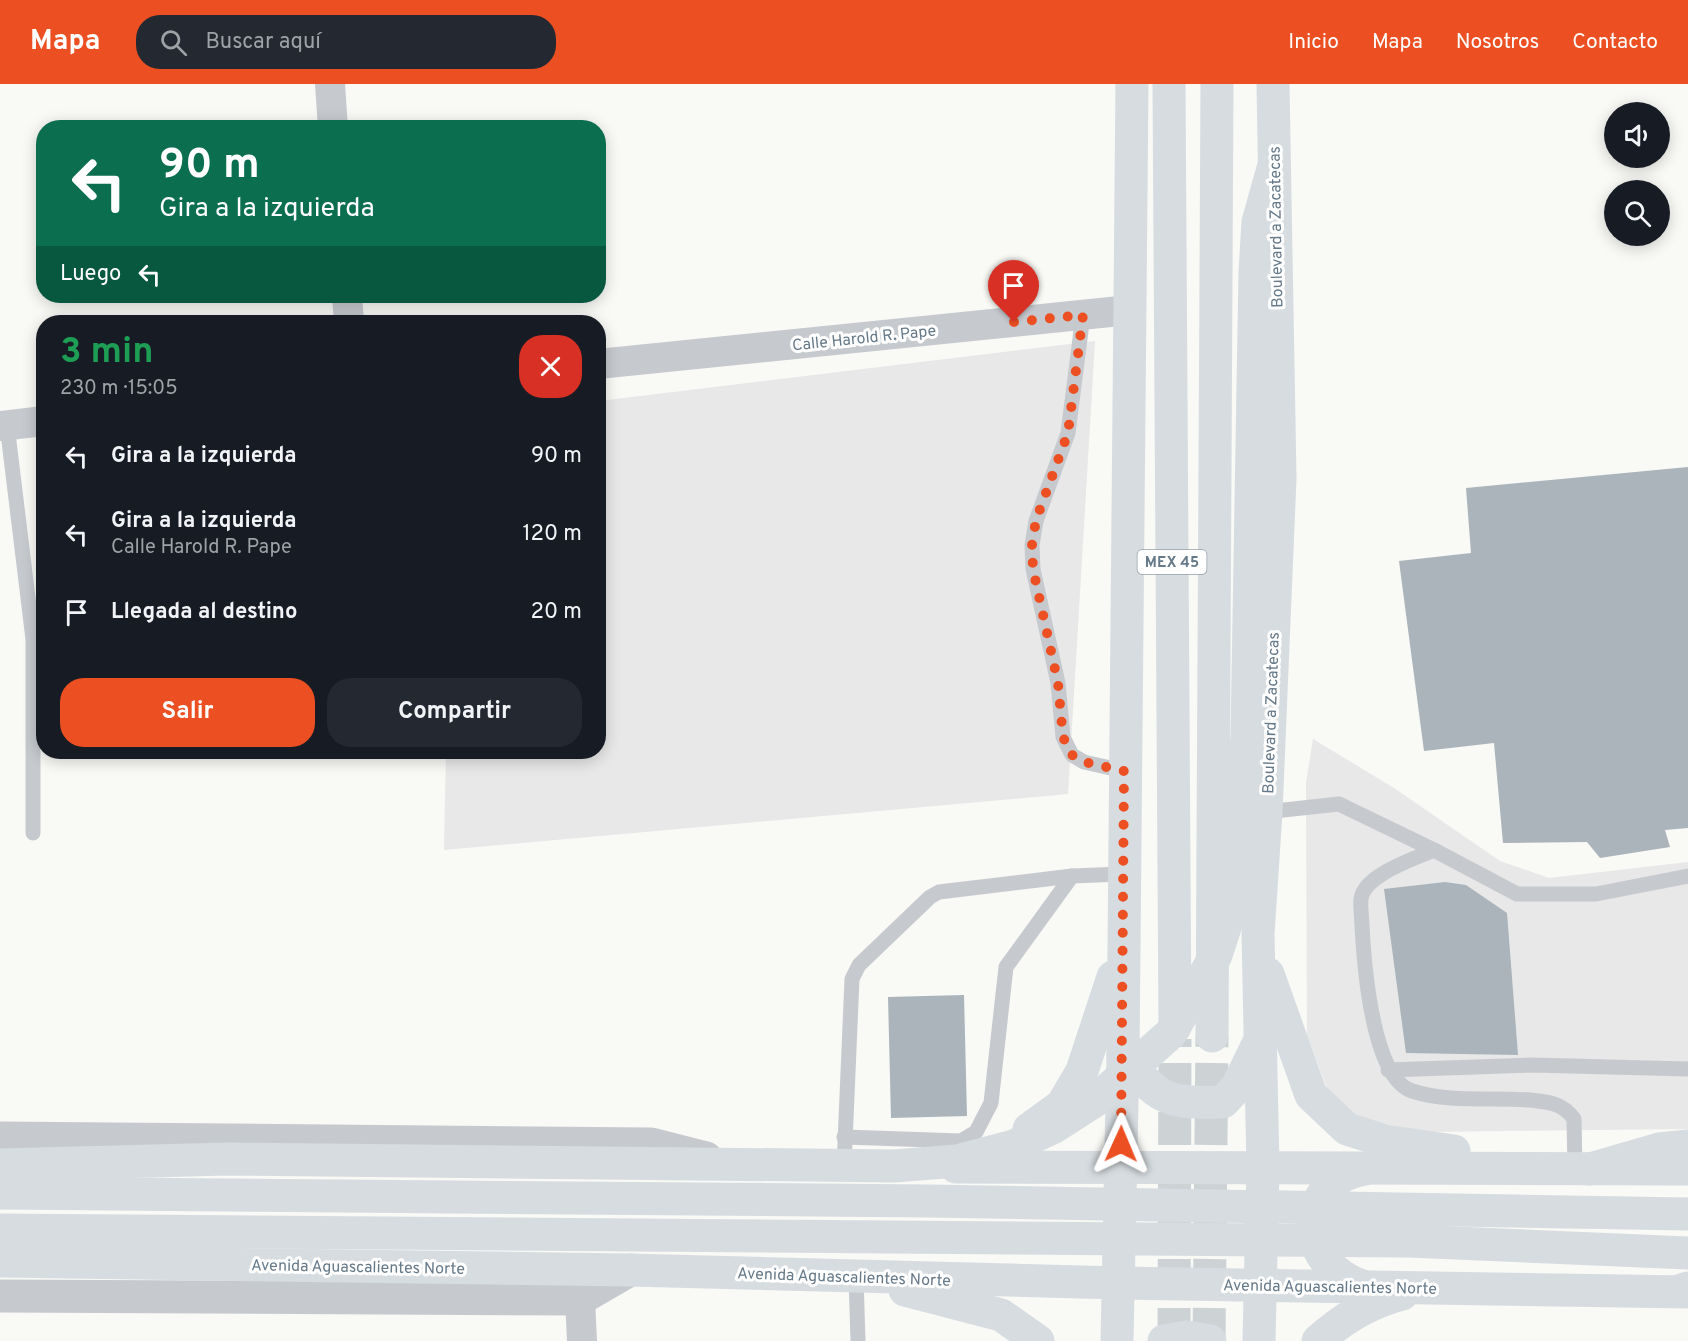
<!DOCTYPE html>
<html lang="es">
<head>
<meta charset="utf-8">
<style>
	body { margin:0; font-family:Overpass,sans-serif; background:#242831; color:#f1f3f6; height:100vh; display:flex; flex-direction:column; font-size:22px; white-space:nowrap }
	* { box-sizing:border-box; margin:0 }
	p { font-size:20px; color:#9ea1a6 }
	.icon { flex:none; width:33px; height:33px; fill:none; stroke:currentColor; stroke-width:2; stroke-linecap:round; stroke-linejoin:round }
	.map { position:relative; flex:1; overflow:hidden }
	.drawer { position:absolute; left:36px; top:231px; width:570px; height:444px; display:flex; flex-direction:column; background:#171b24; border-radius:24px; box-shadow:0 3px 15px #0003 }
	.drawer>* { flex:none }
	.banner { position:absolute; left:36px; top:36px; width:570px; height:183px; border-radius:24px; box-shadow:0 3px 15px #0003; background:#0b6e4f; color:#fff; overflow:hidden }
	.controls { position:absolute; left:1604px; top:18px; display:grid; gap:12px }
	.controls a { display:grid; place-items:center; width:66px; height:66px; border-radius:50%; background:#171b24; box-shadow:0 3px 15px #0003; font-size:30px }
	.pin { position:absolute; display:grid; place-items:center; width:51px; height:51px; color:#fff; margin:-62px -26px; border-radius:50% 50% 50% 0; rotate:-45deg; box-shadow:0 0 6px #0007 }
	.pin .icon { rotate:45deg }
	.me { position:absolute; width:66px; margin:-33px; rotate:1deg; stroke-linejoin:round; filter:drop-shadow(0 0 4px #0008) }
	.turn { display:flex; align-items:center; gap:21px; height:126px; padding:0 24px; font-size:27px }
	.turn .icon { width:78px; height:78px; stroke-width:2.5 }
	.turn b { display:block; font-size:42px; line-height:51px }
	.then { display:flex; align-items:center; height:57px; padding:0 24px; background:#0003; gap:12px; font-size:22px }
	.round { display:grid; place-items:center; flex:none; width:63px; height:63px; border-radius:24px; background:#242831 }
	.head { display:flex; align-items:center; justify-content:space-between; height:102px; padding:0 24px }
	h1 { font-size:36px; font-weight:700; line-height:45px; color:#1e9e55 }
	.primary-button { display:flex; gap:12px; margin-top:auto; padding:12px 24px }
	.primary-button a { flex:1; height:69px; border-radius:24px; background:#ec5022; color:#fff; font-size:24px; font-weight:700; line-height:69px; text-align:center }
	.primary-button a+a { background:#242831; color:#f1f3f6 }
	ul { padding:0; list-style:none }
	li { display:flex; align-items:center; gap:18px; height:78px; padding:0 24px }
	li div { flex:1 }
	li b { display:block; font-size:22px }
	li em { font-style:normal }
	header { display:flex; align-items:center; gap:36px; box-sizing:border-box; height:84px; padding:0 30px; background:#ec5022; color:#fff }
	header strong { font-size:28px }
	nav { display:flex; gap:33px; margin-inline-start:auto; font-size:21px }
	.search { width:420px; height:54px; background:#242831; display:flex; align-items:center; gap:15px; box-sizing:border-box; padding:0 21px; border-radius:24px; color:#9ea1a6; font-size:22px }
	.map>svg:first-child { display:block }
	.built { fill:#e7e8e7 }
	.building { fill:#aab4ba }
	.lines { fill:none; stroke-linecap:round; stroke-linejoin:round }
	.primary-tunnel { stroke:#cdd3d5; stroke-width:33; stroke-dasharray:33 16; stroke-linecap:butt }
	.service { stroke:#c6cace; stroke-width:15 }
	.minor { stroke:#c6cace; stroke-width:30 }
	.tertiary { stroke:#c6cace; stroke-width:33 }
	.secondary { stroke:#d6dce0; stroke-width:33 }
	.primary { stroke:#d6dce0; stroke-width:33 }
	.route { stroke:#ec5022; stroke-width:10; stroke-dasharray:0 18 }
	.labels { text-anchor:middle; stroke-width:6; stroke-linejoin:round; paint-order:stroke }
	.shield { fill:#fff; stroke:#94a1ac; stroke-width:1.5 }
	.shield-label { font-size:15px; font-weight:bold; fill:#667989 }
	.street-label { font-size:16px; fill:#667989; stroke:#fff }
</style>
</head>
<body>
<header>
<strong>Mapa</strong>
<div class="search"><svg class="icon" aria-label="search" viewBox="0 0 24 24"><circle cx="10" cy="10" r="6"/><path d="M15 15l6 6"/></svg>Buscar aquí</div>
<nav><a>Inicio</a><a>Mapa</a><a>Nosotros</a><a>Contacto</a></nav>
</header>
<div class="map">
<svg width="1688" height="1257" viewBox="0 0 1688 1257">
	<rect width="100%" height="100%" fill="#f9f9f6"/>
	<g class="built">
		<polygon points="1095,257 1068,710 444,766 446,668 598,668 599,317"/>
		<polygon points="1313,655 1394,704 1500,777 1549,794 1688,778 1688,1045 1423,1048 1359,1034 1329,1010 1307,951 1306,699"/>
	</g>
	<g class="building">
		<polygon points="1688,383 1688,744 1665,746 1670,763 1600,774 1587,758 1503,759 1494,659 1424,667 1399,477 1471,469 1466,404"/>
		<polygon points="1445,798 1466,801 1507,829 1518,971 1406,969 1384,805"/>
		<polygon points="964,911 967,1032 891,1034 888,913"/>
	</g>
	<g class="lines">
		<g class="primary-tunnel">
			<polyline points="1174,1257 1175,955"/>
			<polyline points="1209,1257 1212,952"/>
		</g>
		<g class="service">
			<polyline points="1083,231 1068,349 1036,437 1032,461 1033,485 1058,599 1063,653 1072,671 1084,678 1124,687"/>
			<polyline points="7,341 33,555 33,749"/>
			<polyline points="1266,728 1339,720 1434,766 1517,810 1596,810 1688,792"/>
			<path d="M1434,766C1414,775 1364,791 1361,815C1360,823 1362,834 1362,842C1364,879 1372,994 1412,1007C1450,1019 1491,1013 1530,1016C1548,1018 1563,1019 1574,1035L1575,1085"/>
			<polyline points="1388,986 1531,981 1688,985"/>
			<polyline points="844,1053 961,1057 976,1048 991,1019 1006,883 1072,792"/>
			<polyline points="844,1082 852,895 859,881 930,813 939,808 1072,792 1122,790"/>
			<polyline points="856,1193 858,1257"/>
		</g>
		<g class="minor">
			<polyline points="330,0 333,44"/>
			<polyline points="347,212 349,238"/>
			<polyline points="598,280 1130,226"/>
			<polyline points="0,342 44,337"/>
			<polyline points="580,1215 582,1257"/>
		</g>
		<g class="tertiary">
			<polyline points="0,1054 651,1060 706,1074"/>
			<polyline points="0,1212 580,1215 630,1186"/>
		</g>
		<g class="secondary">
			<polyline points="1268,890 1311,1011 1347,1045 1385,1057 1454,1067"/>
			<path d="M1123,971C1158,1015 1165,1020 1223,1018L1237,1003L1258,960"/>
			<polyline points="1029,1045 1062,1021 1082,987 1113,893"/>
			<polyline points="956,1083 1688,1085"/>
			<polyline points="0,1177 630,1186 1119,1199 1688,1208"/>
			<path d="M1362,1202C1296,1180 1299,1095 1365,1085"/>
			<polyline points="905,1206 1001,1231 1038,1257"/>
			<polyline points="1117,1257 1123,971 1132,0"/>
			<polyline points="1164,1257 1187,1253 1210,1257"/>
			<polyline points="1259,1257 1263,1083 1258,850 1266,728 1280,394 1273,0"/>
			<path d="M1318,1257C1342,1235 1371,1218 1402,1210"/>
		</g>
		<g class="primary">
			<polyline points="1169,0 1175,943"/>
			<polyline points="1212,952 1217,0"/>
			<polyline points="0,1081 227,1075 894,1082 957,1077 1014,1062 1054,1043 1096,1016 1171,949 1216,871 1231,825 1241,755 1247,651 1255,188 1258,138 1274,81"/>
			<polyline points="1590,1085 1659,1065 1688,1062"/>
			<polyline points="0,1109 928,1117 1688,1130"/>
			<polyline points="0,1146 1409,1157 1688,1169"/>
			<polyline points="1679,1207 1688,1204"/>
		</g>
	</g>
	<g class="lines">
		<polyline class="route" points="1014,238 1083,231 1068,349 1036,436 1032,461 1033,485 1058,599 1063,653 1072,671 1084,678 1124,687 1121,1060"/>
	</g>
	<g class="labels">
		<rect class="shield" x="1137.5" y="466" width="69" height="24" rx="4.5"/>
		<g class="shield-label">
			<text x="1172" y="483">MEX 45</text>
		</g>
		<g class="street-label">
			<text transform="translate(1275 143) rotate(-91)" y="6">Boulevard a Zacatecas</text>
			<text transform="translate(864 253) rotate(-6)" y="6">Calle Harold R. Pape</text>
			<text transform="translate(1270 629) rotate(-88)" y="6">Boulevard a Zacatecas</text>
			<text transform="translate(358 1182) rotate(1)" y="6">Avenida Aguascalientes Norte</text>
			<text transform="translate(844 1192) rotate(2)" y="6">Avenida Aguascalientes Norte</text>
			<text transform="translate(1330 1202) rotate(1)" y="6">Avenida Aguascalientes Norte</text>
		</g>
	</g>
</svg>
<div class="controls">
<a><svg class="icon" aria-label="sound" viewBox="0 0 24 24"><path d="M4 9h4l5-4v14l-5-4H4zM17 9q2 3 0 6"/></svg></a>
<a><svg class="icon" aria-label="search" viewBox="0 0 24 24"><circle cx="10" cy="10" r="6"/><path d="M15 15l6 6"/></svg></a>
</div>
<div class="pin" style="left:1014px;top:238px;background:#d93025"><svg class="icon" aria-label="arrive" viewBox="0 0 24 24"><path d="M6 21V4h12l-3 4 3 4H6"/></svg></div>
<svg class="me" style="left:1121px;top:1060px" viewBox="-20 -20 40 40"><path d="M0-17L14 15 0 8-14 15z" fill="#ec5022" stroke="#fff" stroke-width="4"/></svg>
<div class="banner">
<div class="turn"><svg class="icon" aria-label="left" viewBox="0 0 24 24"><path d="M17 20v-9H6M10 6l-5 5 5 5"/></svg><div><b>90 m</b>Gira a la izquierda</div></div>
<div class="then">Luego<svg class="icon" aria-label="left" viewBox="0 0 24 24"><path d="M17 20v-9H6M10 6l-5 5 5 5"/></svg></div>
</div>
<section class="drawer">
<div class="head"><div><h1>3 min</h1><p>230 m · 15:05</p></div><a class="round" style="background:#d93025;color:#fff"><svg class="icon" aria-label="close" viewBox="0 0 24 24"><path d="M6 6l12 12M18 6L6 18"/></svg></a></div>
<ul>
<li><svg class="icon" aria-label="left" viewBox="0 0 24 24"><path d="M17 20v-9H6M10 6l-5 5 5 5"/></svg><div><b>Gira a la izquierda</b></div><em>90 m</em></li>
<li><svg class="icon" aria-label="left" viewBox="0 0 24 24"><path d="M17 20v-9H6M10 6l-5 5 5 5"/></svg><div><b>Gira a la izquierda</b><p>Calle Harold R. Pape</p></div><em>120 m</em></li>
<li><svg class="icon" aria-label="arrive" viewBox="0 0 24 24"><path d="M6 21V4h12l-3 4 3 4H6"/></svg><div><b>Llegada al destino</b></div><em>20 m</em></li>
</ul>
<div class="primary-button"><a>Salir</a><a>Compartir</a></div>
</section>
</div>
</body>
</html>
